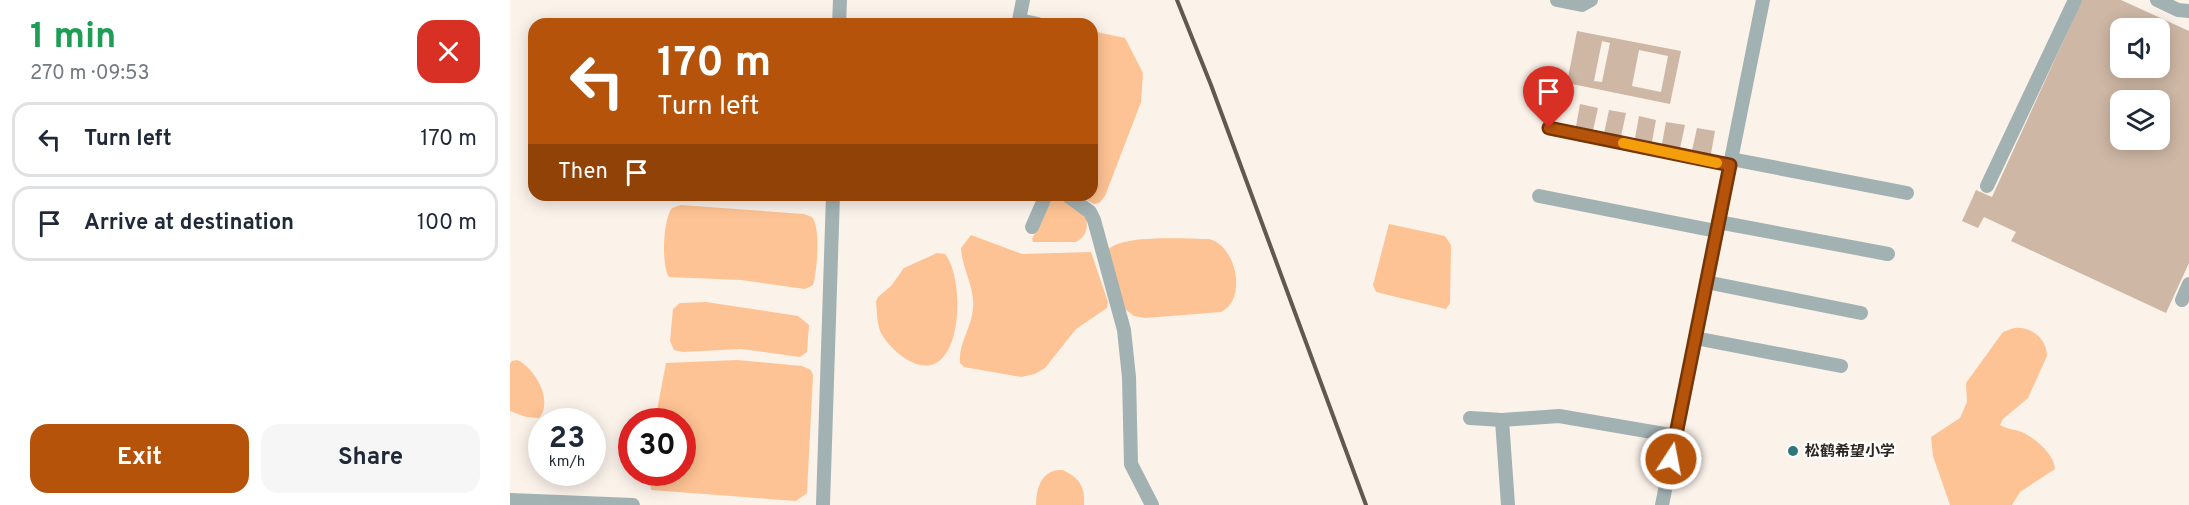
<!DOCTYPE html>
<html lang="en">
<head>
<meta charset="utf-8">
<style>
	body { margin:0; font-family:Overpass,"Noto Sans SC",sans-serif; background:#f6f6f7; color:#1f2937; height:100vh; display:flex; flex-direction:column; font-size:22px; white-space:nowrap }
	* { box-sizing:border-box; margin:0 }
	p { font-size:20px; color:#747a83 }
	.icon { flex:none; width:33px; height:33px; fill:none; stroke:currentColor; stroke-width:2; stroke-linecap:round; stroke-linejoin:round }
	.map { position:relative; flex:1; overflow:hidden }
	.details { display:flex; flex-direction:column; background:#fff; width:510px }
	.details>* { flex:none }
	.hud { position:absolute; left:18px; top:18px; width:570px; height:183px; border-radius:18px; box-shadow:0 3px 15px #0003; background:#b45309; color:#fff; overflow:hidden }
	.tools { position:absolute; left:1600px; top:18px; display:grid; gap:12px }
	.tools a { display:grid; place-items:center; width:60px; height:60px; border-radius:12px; background:#fff; box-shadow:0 3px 15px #0003; font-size:30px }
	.speed { position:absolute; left:18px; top:408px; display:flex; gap:12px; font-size:30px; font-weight:700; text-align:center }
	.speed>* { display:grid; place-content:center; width:78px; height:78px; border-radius:50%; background:#fff; box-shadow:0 3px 15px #0003; line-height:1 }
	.speed small { font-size:15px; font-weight:400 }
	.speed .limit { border:9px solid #d22; background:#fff; color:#111 }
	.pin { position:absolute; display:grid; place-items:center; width:51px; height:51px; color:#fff; margin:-62px -26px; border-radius:50% 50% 50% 0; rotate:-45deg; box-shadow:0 0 6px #0007 }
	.pin .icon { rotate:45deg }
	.me { position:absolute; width:66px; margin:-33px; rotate:11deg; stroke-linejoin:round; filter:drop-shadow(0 0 4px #0008) }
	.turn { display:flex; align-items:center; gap:21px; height:126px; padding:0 30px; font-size:27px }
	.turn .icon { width:78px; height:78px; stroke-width:2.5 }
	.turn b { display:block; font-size:42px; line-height:51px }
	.then { display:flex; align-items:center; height:57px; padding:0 30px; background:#0003; gap:12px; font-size:22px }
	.round { display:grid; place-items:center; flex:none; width:63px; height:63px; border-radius:18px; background:#f6f6f7 }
	.overview { display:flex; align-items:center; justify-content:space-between; height:102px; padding:0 30px }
	h1 { font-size:36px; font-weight:700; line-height:45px; color:#1e9e55 }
	.button { display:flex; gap:12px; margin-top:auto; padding:12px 30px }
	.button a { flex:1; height:69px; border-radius:18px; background:#b45309; color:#fff; font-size:24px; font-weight:700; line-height:69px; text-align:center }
	.button a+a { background:#f6f6f7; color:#1f2937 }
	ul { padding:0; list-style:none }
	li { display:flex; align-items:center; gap:18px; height:75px; margin:0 12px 9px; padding:0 18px; border:3px solid #e0e1e3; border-radius:18px }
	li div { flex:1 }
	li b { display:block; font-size:22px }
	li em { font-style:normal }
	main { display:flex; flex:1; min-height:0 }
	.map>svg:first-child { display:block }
	.water { fill:#fec394 }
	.building { fill:#ceb7a5; fill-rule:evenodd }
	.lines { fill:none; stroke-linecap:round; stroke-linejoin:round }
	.minor { stroke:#a2b1b2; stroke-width:14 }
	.rail { stroke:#615851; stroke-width:4 }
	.route-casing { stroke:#753606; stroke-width:15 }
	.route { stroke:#b45309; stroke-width:10 }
	.slow { stroke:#f59e0b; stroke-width:10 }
	.poi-dot { fill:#2d777c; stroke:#fff; stroke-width:2 }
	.labels { text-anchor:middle; stroke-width:4.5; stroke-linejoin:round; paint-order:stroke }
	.poi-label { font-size:15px; font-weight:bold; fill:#2e251e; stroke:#fff; text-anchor:start }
</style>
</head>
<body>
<main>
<section class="details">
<div class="overview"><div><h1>1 min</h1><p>270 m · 09:53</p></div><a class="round" style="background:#d93025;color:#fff"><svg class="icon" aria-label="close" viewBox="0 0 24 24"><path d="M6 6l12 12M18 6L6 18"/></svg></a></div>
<ul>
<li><svg class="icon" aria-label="left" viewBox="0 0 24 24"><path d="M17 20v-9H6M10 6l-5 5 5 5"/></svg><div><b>Turn left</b></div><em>170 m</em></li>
<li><svg class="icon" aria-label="arrive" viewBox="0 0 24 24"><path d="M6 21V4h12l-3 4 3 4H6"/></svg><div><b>Arrive at destination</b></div><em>100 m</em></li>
</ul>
<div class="button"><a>Exit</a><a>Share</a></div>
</section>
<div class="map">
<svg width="1679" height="505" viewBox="0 0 1679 505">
	<rect width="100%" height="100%" fill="#fbf2ea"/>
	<g class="water">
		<polygon points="582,31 615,38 633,73 631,102 595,196 589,203 584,204 567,195 582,195"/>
		<path d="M544,195H551L576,216C578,227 577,236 566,242H523L522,239Z"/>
		<path d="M171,205L294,214L302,217C311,228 307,272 303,285L295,289L231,280L159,277C151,265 153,219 162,208Z"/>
		<polygon points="879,224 935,236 941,245 940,303 936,309 866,292 863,285"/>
		<path d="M461,235L512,254L581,252L598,302L597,308L566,329L535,368L525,374L511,377L454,367L450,363C448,343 462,328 463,308C465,287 452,269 451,248Z"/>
		<path d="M699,239C726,245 738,299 711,312L635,318L624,316L615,309L598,250C611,234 678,239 699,239Z"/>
		<path d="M427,253L435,254C453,276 453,352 424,364C405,372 379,348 371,333C367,324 367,312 366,302L368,297L381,286L394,268Z"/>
		<polygon points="196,302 288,316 299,325 297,352 290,357 231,349 173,352 164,350 160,341 163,309 170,303"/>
		<path d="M1504,328C1521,326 1537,339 1537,356L1518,398L1493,419L1490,425C1498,430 1506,429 1514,433C1527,440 1544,454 1545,469L1510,492L1502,505H1440L1423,456L1421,437L1450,418L1457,402L1456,383L1493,332Z"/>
		<path d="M7,360C24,367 44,400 29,418L16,417L0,411V364L2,361Z"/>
		<polygon points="227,360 292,366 301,370 303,375 297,493 286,501 141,490 139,473 172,472 172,422 145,421 156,363"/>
		<path d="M552,470C569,477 575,486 574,505H526C526,488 532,469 552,470Z"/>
	</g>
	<g class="building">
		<path d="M1572,0H1611L1679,31V263L1656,313L1501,241L1506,232L1474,217L1468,228L1452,221L1466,190L1482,197ZM1611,28H1650V68H1611ZM1611,100H1650V140H1611Z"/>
		<path d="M1067,31L1171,51L1160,104L1057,83ZM1092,41L1100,43L1092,82L1084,81ZM1129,50L1158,56L1151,92L1122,86Z"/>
		<polygon points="1070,104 1088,108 1082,135 1065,132"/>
		<polygon points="1099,110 1116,113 1110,141 1093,138"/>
		<polygon points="1129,116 1146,120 1141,147 1124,144"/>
		<polygon points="1156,122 1175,125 1169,153 1151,149"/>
		<polygon points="1187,128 1205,131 1200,159 1181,155"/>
	</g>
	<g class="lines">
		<g class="minor">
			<polyline points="513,0 509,20 528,24"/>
			<polyline points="1047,0 1072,5 1081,0"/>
			<polyline points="1647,0 1668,10 1679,11"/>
			<polyline points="329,24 330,0"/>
			<polyline points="1039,128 1220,165"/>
			<polyline points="1221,159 1397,193"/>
			<polyline points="1477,186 1565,0"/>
			<polyline points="557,195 580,212 584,220 614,330 619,377 621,464 642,505"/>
			<polyline points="1029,196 1206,231"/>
			<polyline points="1208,222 1378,254"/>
			<polyline points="522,227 536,195"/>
			<polyline points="1196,282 1351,313"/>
			<polyline points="1672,300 1679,284"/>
			<polyline points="1185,338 1331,366"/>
			<polyline points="960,418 992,420 1049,416 1166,436"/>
			<polyline points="992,420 998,505"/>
			<polyline points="0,500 123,505"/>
			<polyline points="313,505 323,195"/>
			<polyline points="1152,505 1253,0"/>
		</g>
		<polyline class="rail" points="667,0 701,85 856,505"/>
	</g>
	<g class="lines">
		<g class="route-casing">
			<polyline id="route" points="1039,128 1220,165 1161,459"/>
		</g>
		<use href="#route" class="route"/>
		<polyline class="slow" points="1113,143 1207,163"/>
	</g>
	<circle class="poi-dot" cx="1283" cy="451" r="6"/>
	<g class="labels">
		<g class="poi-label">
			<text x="1295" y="456">松鹤希望小学</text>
		</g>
	</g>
</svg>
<div class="tools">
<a><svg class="icon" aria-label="sound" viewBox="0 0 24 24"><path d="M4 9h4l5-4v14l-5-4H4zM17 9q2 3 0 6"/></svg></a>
<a><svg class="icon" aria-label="layers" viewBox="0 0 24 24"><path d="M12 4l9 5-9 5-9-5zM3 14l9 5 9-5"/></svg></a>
</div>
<div class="speed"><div>23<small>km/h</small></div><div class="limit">30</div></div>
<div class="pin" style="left:1039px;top:128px;background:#d93025"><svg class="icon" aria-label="arrive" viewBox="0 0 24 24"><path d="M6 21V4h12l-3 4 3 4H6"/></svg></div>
<svg class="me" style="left:1161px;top:459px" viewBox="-20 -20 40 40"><circle r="17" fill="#b45309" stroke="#fff" stroke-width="3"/><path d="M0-11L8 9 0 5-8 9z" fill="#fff"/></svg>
<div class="hud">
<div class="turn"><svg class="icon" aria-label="left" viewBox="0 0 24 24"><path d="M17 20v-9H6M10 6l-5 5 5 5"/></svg><div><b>170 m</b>Turn left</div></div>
<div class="then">Then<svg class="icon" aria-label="arrive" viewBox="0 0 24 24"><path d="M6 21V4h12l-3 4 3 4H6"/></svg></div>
</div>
</div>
</main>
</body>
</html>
